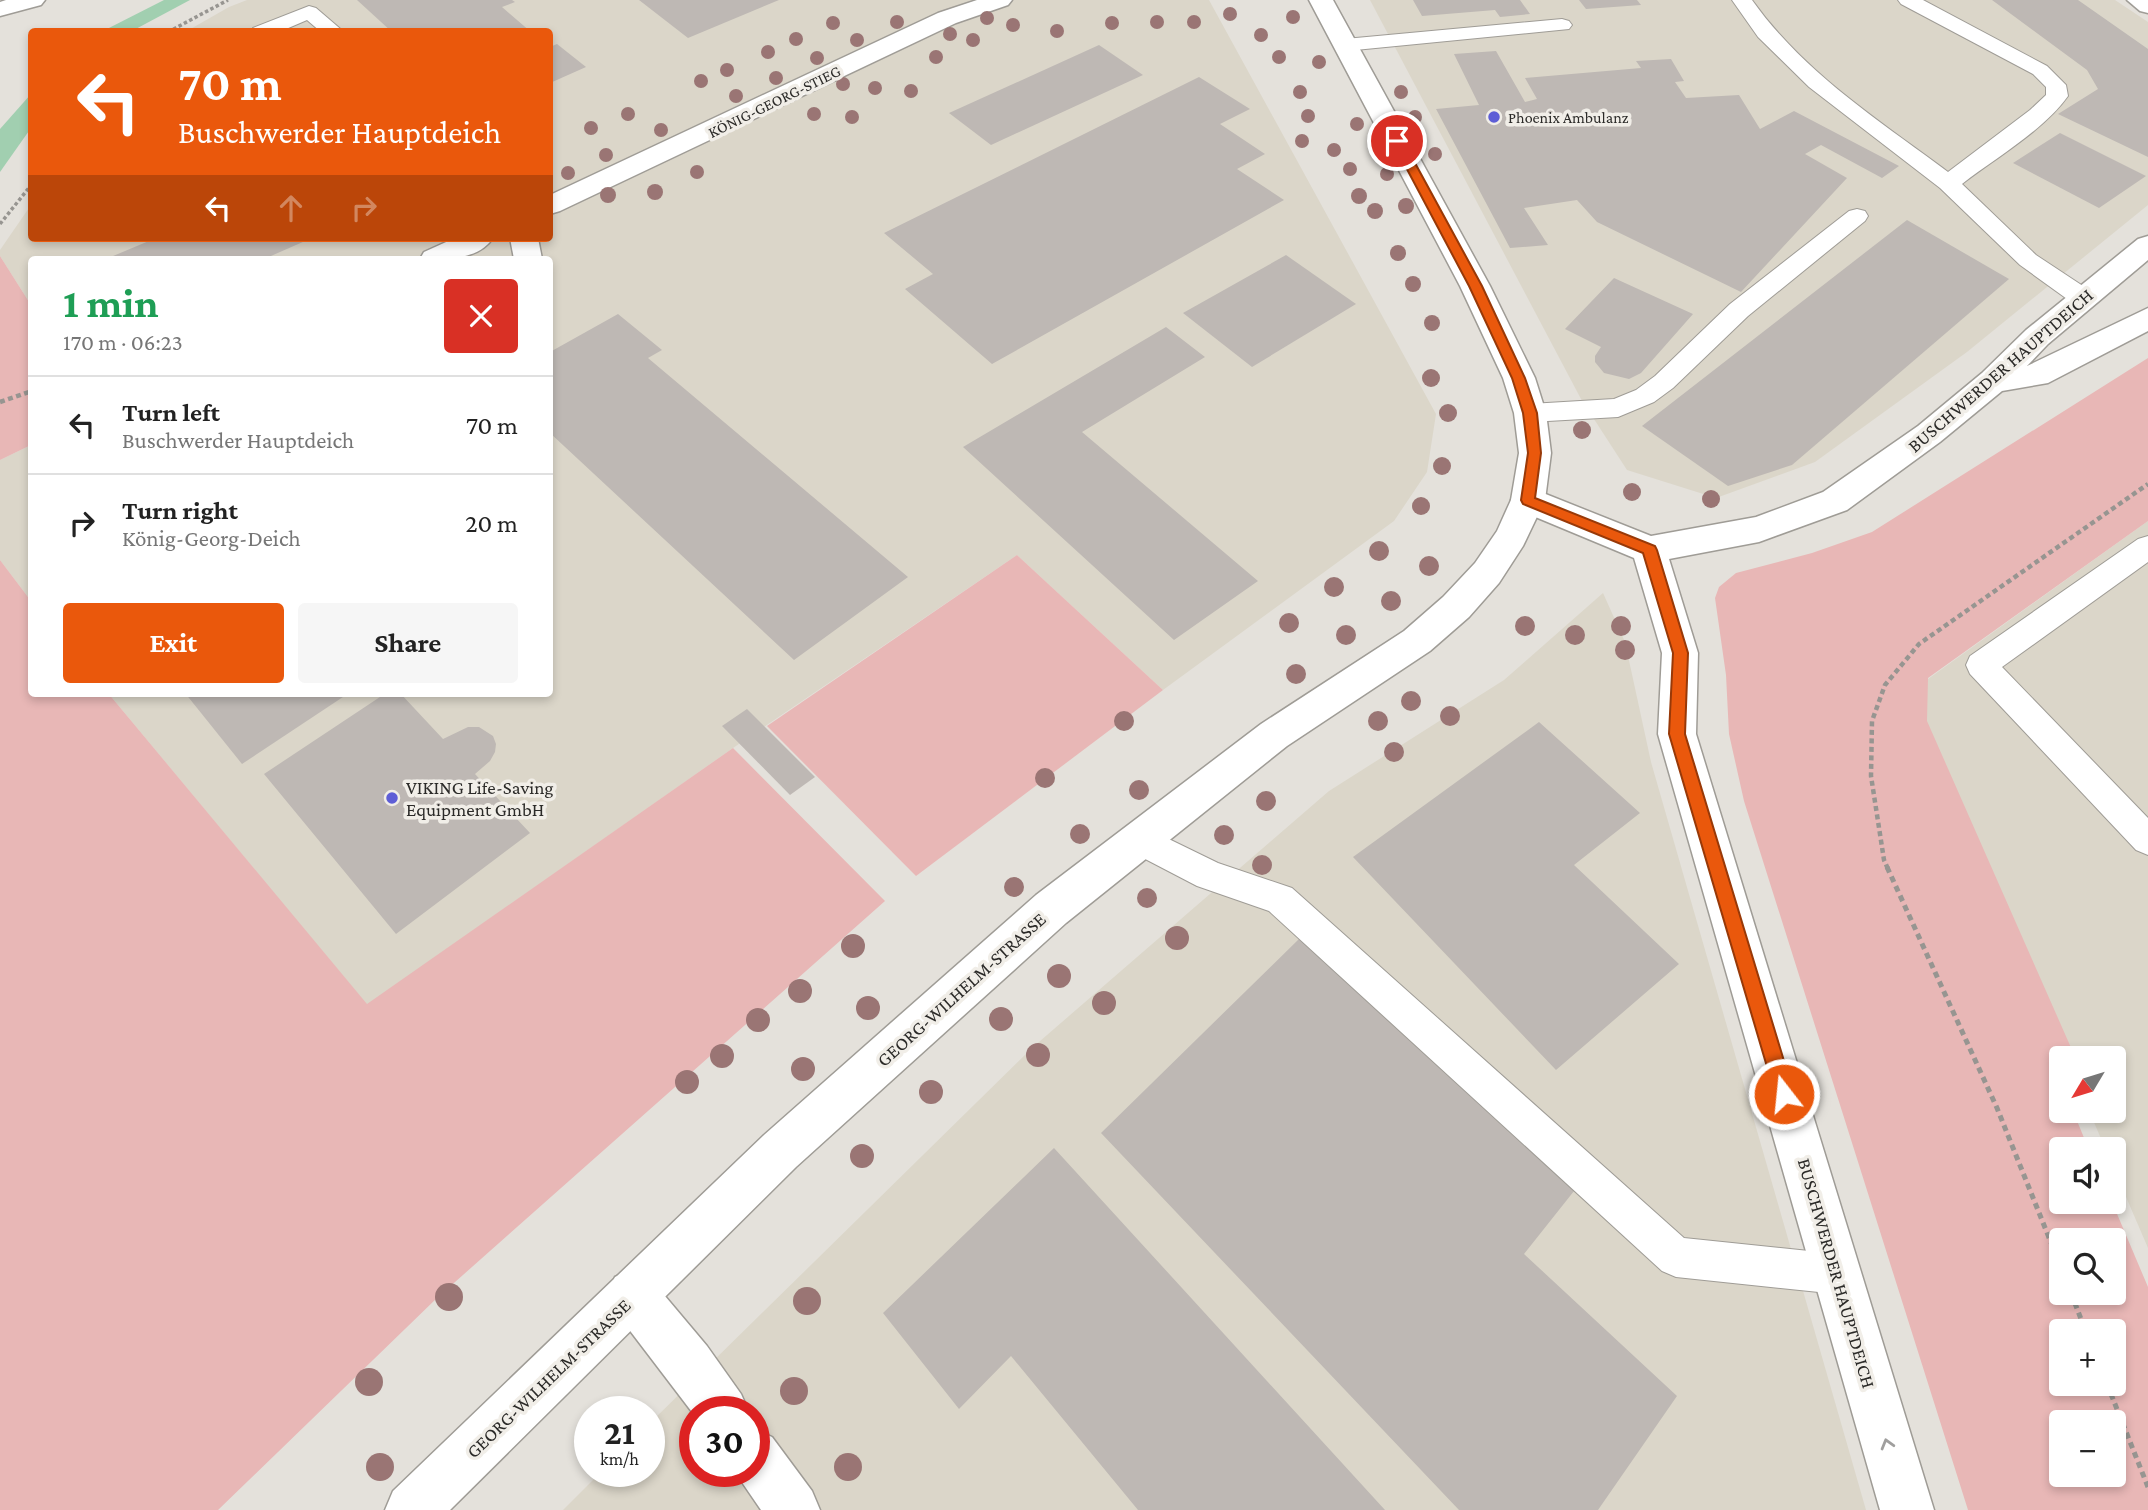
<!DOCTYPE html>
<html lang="en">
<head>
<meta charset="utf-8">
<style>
	body { margin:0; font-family:"Crimson Pro",serif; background:#f6f6f6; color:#222; height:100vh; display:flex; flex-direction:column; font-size:26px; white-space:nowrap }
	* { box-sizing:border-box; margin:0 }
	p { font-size:23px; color:#767676 }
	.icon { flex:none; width:38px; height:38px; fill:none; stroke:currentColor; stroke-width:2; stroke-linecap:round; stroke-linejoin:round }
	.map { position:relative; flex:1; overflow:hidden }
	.side { position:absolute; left:28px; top:256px; width:525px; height:441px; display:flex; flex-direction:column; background:#fff; border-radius:7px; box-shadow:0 4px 10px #0003 }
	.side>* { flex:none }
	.guide { position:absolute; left:28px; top:28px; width:525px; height:214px; border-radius:7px; box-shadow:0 4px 10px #0003; background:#ea580c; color:#fff; overflow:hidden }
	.needle { width:46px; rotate:232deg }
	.fabs { position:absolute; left:2049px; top:1046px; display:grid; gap:14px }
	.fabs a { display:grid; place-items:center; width:77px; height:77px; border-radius:7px; background:#fff; box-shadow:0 4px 10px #0003; font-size:35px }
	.speed { position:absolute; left:574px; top:1396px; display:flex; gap:14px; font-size:35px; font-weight:700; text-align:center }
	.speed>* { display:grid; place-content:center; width:91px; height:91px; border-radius:50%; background:#fff; box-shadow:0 4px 10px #0003; line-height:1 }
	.speed small { font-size:18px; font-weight:400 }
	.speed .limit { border:10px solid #d22; background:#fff; color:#111 }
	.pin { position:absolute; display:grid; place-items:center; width:60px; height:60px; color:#fff; margin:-30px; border:4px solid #fff; border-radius:50%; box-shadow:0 2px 7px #0007 }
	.me { position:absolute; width:77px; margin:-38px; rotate:344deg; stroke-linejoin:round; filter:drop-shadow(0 0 5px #0008) }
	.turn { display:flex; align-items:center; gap:24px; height:147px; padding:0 35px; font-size:32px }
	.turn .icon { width:91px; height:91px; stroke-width:2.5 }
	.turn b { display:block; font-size:49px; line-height:60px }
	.lanes { display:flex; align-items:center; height:66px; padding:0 35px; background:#0003; justify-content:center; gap:35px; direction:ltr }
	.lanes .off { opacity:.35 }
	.round { display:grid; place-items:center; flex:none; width:74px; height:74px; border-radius:7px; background:#f6f6f6 }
	.summary { display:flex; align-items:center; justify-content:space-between; height:119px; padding:0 35px }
	h1 { font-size:42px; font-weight:700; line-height:52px; color:#1e9e55 }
	.action { display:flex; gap:14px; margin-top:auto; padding:14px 35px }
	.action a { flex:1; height:80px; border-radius:7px; background:#ea580c; color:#fff; font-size:28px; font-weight:700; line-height:80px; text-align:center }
	.action a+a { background:#f6f6f6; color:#222 }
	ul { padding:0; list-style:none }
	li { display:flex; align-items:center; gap:21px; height:98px; padding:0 35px; border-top:2px solid #e0e0e0 }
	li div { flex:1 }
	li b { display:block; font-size:26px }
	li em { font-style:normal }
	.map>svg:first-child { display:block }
	.built { fill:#dbd6c9; fill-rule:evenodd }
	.green { fill:#e8b7b6; fill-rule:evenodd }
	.water { fill:#a1cfb0 }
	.building { fill:#beb8b4 }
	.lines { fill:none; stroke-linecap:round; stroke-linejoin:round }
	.lane-casing { stroke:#9f9c96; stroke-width:2 }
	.street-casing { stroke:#9f9c96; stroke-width:3 }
	.secondary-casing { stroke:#9f9c96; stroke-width:3 }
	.highway-casing { stroke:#9f9c96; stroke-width:3 }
	.path-far2 { stroke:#979591; stroke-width:3.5; stroke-dasharray:3.5 2.5; stroke-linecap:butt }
	.path-far1 { stroke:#979591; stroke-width:4.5; stroke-dasharray:5 3.5; stroke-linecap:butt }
	.path { stroke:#979591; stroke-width:5; stroke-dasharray:6 4.5; stroke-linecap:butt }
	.lane { fill:#fff; fill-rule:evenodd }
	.street { fill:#fff; fill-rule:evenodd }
	.secondary { fill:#fff; fill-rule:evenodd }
	.highway { fill:#fff; fill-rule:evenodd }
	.tree { fill:#9a7574 }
	.oneway { stroke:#a09f9e }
	.route { fill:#ea580c; stroke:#983908; stroke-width:2 }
	.poi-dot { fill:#5e5ed6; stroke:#f1eee8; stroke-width:2.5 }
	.labels { text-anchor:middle; stroke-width:7; stroke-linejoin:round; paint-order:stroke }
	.far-street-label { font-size:16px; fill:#2b2a28; stroke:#f1eee8 }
	.far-poi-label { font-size:16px; fill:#2b2a28; stroke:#f1eee8; text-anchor:start }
	.street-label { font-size:19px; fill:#2b2a28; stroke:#f1eee8 }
	.poi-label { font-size:19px; fill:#2b2a28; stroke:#f1eee8; text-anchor:start }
</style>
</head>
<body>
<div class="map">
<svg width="2148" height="1510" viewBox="0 0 2148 1510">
	<rect width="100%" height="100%" fill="#e4e1db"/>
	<g class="built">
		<polygon points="247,0 1209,0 1436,414 1427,472 1394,521 1163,690 1017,555 733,748 367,1005 108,693 550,693 550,259 32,259 31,305 0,256 0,250 31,205 32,238 550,238 550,32 187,31 229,7"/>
		<polygon points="1370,0 2115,0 2148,22 2148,205 1967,352 1815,462 1716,498 1627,470 1581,399"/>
		<polygon points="31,445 31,601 0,560 0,460"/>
		<polygon points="2148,521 2148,1248 2114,1169 2114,1150 2106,1150 2089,1111 2114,1111 2114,1059 2062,1059 2061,1077 2054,1067 1908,710 1928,679"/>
		<path d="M1603,593L1625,642L1651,762L1866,1510H563L601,1472H649V1424L1032,1048L1329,791L1504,680ZM695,1412H754V1472H695Z"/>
	</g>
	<g class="green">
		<polygon points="0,256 31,305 31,445 0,460"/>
		<path d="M2148,358V521L1928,678L1927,721L2076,1059H2062L2061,1074L2054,1069L2061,1086L2062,1111H2073L2089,1150H2062V1202H2112L2148,1287V1510H1968L1744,801L1729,734L1726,675L1715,598L1719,587L1736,573L1812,553L1872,532ZM2062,1241H2114V1293H2062ZM2062,1332H2114V1384H2062ZM2062,1423H2114V1475H2062Z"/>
		<polygon points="1017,555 1163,690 916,876 767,726"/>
		<polygon points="0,560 31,601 32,693 108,693 367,1004 733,748 885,901 437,1298 218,1510 0,1510"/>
	</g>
	<g class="water">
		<polygon points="164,0 190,0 132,31 103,31"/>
		<polygon points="31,94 31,128 0,172 0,129"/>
	</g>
	<g class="building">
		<polygon points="357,0 512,0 515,2 502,7 531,32 392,32"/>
		<polygon points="639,0 779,0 688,38"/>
		<polygon points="1413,0 1520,0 1530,14 1500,17 1495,10 1422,16"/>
		<polygon points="1579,0 1637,0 1641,5 1586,9"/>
		<polygon points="1992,0 2078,0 2148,49 2148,157 2058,114 2098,89 2087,70"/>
		<polygon points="557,44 586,67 550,83 550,47"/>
		<polygon points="1099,45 1143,75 991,145 949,113"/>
		<polygon points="1496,51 1525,102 1537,99 1525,78 1641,68 1636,61 1671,59 1684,81 1675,82 1686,98 1739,95 1760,129 1794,111 1899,166 1882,178 1821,145 1805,154 1847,178 1741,292 1597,222 1577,200 1524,208 1548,245 1510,248 1436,109 1479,105 1454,54"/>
		<polygon points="1199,77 1250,109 1220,124 1265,154 1237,169 1284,200 992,364 905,289 933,274 884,233"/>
		<polygon points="2060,133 2146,176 2099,208 2013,163"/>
		<polygon points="1907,220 2009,279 1792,465 1728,486 1642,426"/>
		<polygon points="156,238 312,238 264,259 106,259"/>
		<polygon points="1286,255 1356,304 1252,367 1183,313"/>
		<polygon points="1614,278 1693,314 1641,373 1629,379 1604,373 1595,362 1595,356 1601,347 1565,329"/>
		<polygon points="618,314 662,350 648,358 908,577 794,660 550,433 550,352"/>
		<polygon points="1166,327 1205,357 1082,432 1258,581 1174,640 963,447"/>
		<polygon points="185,693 349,693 242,764"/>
		<polygon points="386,693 400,693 443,739 468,727 479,727 493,736 496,744 495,752 490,761 475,774 530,833 396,934 264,774"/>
		<polygon points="747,709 815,777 790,795 722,726"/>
		<polygon points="1539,722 1640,813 1574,865 1679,964 1556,1070 1353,857"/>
		<polygon points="1300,938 1578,1186 1524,1254 1677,1396 1598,1510 1459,1510 1101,1133"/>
		<polygon points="1054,1148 1385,1510 1138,1510 1011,1356 959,1409 883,1313"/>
	</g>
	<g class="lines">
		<g class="lane-casing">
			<g id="lane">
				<path d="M1732,0H1752C1803,72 1878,120 1948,172L2030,110L2046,95V87L2033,74L1901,4L1898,0H1923L2047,66L2066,85L2068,96C2044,130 1994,159 1962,184L2036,255L2092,292L2095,298L2092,304L2083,306L2074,304L2020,265L1940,188L1809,87L1758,37Z"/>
				<polygon points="309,6 316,8 344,32 321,32 307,20 279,32 250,32 253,28"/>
				<polygon points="1562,19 1569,21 1572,25 1569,29 1345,51 1338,49 1335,45 1338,41 1345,39"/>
				<polygon points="1857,209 1865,211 1868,216 1865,221 1748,316 1673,388 1654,402 1618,417 1530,422 1521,420 1517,413 1521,406 1530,404 1614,399 1636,390 1655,376 1730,304 1849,211"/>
				<polygon points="2148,536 2148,562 2002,667 2148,818 2148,855 2136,850 1970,674 1966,665 1970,656 2138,539"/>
				<polygon points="1138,824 1218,863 1292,888 1684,1238 1838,1254 1852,1260 1858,1274 1852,1288 1838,1294 1676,1277 1662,1271 1269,911 1197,886 1126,849 1122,839 1126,829"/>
			</g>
		</g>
		<g class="street-casing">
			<g id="street">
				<polygon points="977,0 1012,0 1008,5 956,23 560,211 550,214 550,195 938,13"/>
				<polygon points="2127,0 2148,0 2148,13 2140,11"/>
				<polygon points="2148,236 2148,260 2048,344 2027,366 2148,308 2148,331 2048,383 2002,391 1940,442 1847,510 1759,542 1669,559 1698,653 1696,734 1934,1510 1880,1510 1658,734 1662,653 1634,558 1516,509 1511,500 1516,491 1528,487 1651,536 1756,517 1823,492 1918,426 1982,373 2026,330 2138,239"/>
				<path d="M455,238H493C478,261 444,259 420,259L424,252Z"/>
				<polygon points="510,238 538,238 542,259 514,259"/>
				<polygon points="632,1270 649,1277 707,1346 741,1394 749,1412 695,1412 695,1416 615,1311 608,1294 615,1277"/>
				<polygon points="754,1429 772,1437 812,1491 820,1510 761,1510 735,1472 754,1472"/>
			</g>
		</g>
		<g class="secondary-casing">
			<polygon id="secondary" points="1309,0 1333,0 1490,286 1535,378 1546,413 1551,453 1545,500 1523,546 1499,583 1469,617 1430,651 1287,746 1066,923 796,1167 450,1510 385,1510 393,1491 764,1135 1036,895 1261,724 1404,631 1443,597 1475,563 1497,531 1511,500 1519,453 1514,413 1503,378 1460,286"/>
		</g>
		<g class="highway-casing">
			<polygon id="highway" points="6,0 45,0 41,5 0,16 0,2"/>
		</g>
		<g class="path-far2">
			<polyline points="168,32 228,0"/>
			<polyline points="0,224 32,184"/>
		</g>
		<g class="path-far1">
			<polyline points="0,402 32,391"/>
			<polyline points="1888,869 1884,860 1871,776 1872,721 1885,685 1919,644 2148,484"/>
		</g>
		<g class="path">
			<polyline points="1887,867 1997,1108 2062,1270"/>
			<polyline points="2071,1293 2086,1332"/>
			<polyline points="2107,1384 2148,1487"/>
		</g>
		<use href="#lane" class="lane"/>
		<use href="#street" class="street"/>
		<use href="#secondary" class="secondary"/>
		<use href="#highway" class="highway"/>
	</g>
	<g class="tree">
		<circle cx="1230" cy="14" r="7"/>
		<circle cx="1293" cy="17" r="7"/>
		<circle cx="987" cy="18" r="7"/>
		<circle cx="897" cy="22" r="7"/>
		<circle cx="1157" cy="22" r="7"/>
		<circle cx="1194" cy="22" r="7"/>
		<circle cx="833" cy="23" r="7"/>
		<circle cx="1112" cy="23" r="7"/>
		<circle cx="1013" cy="25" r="7"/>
		<circle cx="1057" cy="31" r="7"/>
		<circle cx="950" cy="34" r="7"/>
		<circle cx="1261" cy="35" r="7"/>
		<circle cx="796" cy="39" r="7"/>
		<circle cx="857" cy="40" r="7"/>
		<circle cx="973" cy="40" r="7"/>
		<circle cx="768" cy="52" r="7"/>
		<circle cx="936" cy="57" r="7"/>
		<circle cx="1279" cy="57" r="7"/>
		<circle cx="817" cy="58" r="7"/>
		<circle cx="1319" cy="62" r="7"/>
		<circle cx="727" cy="70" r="7"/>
		<circle cx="776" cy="78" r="7"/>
		<circle cx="701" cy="81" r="7"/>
		<circle cx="843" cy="84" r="7"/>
		<circle cx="875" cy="88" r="7"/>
		<circle cx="911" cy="91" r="7"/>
		<circle cx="1300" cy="92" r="7"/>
		<circle cx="1401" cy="92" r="7"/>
		<circle cx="736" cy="96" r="7"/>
		<circle cx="628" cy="114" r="7"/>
		<circle cx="814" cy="114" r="7"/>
		<circle cx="1308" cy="116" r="7"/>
		<circle cx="852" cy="117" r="7"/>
		<circle cx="1415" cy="117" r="7"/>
		<circle cx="1357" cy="124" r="7"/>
		<circle cx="591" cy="128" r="7"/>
		<circle cx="661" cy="130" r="7"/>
		<circle cx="1302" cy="141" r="7"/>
		<circle cx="1334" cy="150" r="7"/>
		<circle cx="1435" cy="154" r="7"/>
		<circle cx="606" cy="155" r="7"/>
		<circle cx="1350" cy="169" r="7"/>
		<circle cx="697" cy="172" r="7"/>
		<circle cx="568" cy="173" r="7"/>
		<circle cx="1387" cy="174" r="7"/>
		<circle cx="655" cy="192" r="8"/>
		<circle cx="608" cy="195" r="8"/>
		<circle cx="1359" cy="196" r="8"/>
		<circle cx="1406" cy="206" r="8"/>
		<circle cx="1375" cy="211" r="8"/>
		<circle cx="1398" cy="253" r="8"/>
		<circle cx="1413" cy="284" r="8"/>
		<circle cx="1432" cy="323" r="8"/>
		<circle cx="1431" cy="378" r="9"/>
		<circle cx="1448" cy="413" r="9"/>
		<circle cx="1582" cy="430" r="9"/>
		<circle cx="1442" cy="466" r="9"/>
		<circle cx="1632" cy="492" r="9"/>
		<circle cx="1711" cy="499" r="9"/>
		<circle cx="1421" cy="506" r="9"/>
		<circle cx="1379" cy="551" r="10"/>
		<circle cx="1429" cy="566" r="10"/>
		<circle cx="1334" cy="587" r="10"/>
		<circle cx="1391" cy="601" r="10"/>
		<circle cx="1289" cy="623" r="10"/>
		<circle cx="1525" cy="626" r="10"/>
		<circle cx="1621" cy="626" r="10"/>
		<circle cx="1346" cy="635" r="10"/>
		<circle cx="1575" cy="635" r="10"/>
		<circle cx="1625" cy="650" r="10"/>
		<circle cx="1296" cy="674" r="10"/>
		<circle cx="1411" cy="701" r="10"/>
		<circle cx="1450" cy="716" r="10"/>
		<circle cx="1124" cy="721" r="10"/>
		<circle cx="1378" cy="721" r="10"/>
		<circle cx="1394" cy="752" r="10"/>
		<circle cx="1045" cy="778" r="10"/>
		<circle cx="1139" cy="790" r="10"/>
		<circle cx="1266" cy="801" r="10"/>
		<circle cx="1080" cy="834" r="10"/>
		<circle cx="1224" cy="835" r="10"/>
		<circle cx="1262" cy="865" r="10"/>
		<circle cx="1014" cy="887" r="10"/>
		<circle cx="1147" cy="898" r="10"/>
		<circle cx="1177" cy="938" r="12"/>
		<circle cx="853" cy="946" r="12"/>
		<circle cx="1059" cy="976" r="12"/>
		<circle cx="800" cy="991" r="12"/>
		<circle cx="1104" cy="1003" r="12"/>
		<circle cx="868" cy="1008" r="12"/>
		<circle cx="1001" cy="1019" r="12"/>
		<circle cx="758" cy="1020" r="12"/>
		<circle cx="1038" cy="1055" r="12"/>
		<circle cx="722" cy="1056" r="12"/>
		<circle cx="803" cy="1069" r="12"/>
		<circle cx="687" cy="1082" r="12"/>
		<circle cx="931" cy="1092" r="12"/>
		<circle cx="862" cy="1156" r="12"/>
		<circle cx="449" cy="1297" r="14"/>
		<circle cx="807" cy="1301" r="14"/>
		<circle cx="369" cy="1382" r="14"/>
		<circle cx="794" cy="1391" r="14"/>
		<circle cx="380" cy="1467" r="14"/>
		<circle cx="848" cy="1467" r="14"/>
	</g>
	<defs><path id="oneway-chevron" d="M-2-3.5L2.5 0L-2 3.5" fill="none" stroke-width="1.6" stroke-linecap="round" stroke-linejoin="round" transform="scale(1.75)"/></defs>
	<use class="oneway" href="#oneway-chevron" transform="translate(1887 1444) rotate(-106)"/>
	<polygon class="route" points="1393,139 1403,141 1482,286 1525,378 1537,413 1541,453 1535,498 1655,546 1657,550 1688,653 1685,734 1794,1094 1791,1101 1784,1103 1778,1101 1775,1094 1669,734 1673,653 1643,553 1523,504 1521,500 1528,453 1523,413 1512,378 1469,286 1392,141"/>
	<g class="poi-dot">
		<circle cx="1494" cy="117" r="7"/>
		<circle cx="392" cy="798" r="7"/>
	</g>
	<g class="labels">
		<g class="far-street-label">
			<text transform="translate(774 101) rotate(-26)" y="6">KÖNIG-GEORG-STIEG</text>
		</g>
		<g class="far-poi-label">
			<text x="1508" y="123">Phoenix Ambulanz</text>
		</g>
		<g class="street-label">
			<text transform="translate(2000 370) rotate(-41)" y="7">BUSCHWERDER HAUPTDEICH</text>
			<text transform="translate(961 989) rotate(-42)" y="7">GEORG-WILHELM-STRASSE</text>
			<text transform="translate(1837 1273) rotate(74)" y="7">BUSCHWERDER HAUPTDEICH</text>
			<text transform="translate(548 1378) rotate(-44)" y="7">GEORG-WILHELM-STRASSE</text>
		</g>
		<g class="poi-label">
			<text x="406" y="794">VIKING Life-Saving<tspan x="406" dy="22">Equipment GmbH</tspan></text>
		</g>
	</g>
</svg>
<div class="fabs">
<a><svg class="needle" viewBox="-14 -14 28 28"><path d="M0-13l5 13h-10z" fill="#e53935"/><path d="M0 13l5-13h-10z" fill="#767676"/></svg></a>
<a><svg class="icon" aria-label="sound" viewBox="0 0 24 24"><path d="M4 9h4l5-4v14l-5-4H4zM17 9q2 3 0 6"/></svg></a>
<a><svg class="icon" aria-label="search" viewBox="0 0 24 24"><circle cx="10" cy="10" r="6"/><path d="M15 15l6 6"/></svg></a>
<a>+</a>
<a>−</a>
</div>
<div class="speed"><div>21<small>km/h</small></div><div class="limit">30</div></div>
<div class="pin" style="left:1397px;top:141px;background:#d93025"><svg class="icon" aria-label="arrive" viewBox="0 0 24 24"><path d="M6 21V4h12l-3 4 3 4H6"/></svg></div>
<svg class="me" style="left:1784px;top:1094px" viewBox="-20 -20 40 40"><circle r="17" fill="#ea580c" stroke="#fff" stroke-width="3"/><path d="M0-11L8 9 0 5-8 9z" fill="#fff"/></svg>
<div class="guide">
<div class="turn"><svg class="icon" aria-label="left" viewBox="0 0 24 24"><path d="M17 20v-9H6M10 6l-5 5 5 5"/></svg><div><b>70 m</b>Buschwerder Hauptdeich</div></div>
<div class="lanes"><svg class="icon" aria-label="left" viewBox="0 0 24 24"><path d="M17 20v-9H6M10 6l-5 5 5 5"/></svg><svg class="icon off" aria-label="ahead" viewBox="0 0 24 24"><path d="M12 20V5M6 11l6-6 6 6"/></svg><svg class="icon off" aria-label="right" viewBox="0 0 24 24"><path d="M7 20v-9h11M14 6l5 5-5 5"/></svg></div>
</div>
<section class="side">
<div class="summary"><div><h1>1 min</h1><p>170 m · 06:23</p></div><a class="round" style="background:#d93025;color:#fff"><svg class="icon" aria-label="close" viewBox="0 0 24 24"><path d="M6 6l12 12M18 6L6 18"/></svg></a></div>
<ul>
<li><svg class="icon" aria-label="left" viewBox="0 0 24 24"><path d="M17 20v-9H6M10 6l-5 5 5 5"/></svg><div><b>Turn left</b><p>Buschwerder Hauptdeich</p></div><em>70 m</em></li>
<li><svg class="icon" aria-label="right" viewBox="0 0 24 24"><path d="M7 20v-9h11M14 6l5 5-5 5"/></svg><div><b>Turn right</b><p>König-Georg-Deich</p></div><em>20 m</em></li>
</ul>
<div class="action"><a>Exit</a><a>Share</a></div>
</section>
</div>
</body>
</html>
